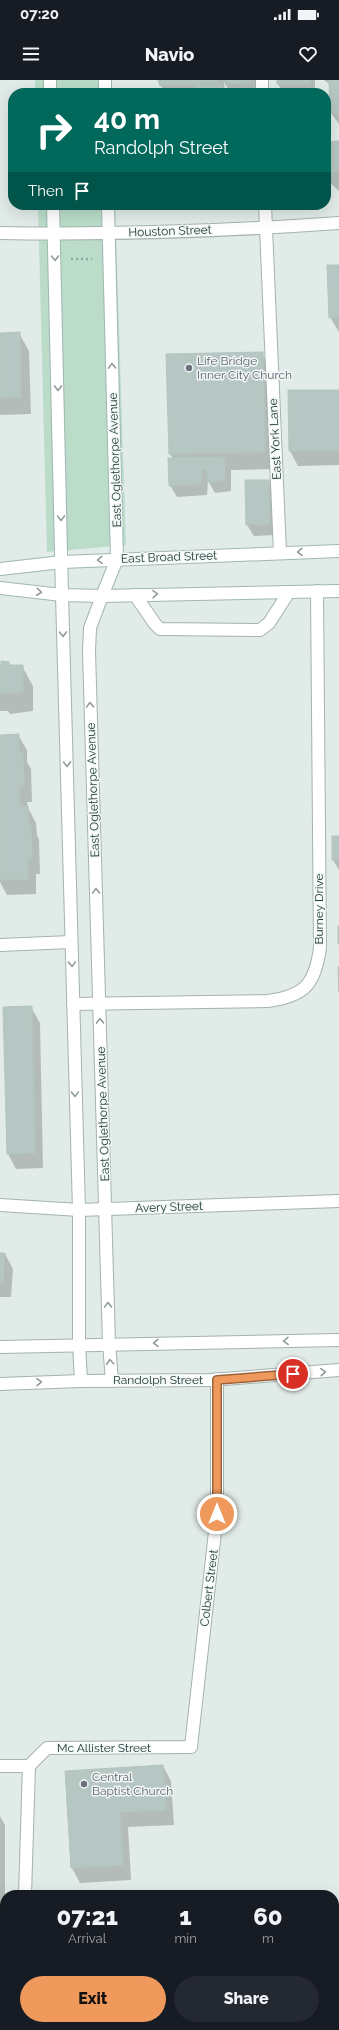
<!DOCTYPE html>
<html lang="en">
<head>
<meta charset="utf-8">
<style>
	body { margin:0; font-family:Raleway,sans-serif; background:#242831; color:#f1f3f6; height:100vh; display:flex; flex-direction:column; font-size:15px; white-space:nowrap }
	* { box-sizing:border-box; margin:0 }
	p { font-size:13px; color:#9ea1a6 }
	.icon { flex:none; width:22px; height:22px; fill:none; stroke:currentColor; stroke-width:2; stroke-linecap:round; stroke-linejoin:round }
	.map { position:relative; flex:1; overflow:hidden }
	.details { position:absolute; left:0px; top:1810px; width:339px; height:140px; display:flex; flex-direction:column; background:#171b24; border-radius:16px 16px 0 0; box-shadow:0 4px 16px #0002 }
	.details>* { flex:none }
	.banner { position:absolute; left:8px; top:8px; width:323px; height:122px; border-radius:16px; box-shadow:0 4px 16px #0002; background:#00695c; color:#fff; overflow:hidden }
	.pin { position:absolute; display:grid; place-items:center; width:34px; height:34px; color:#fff; margin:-17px; border:2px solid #fff; border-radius:50%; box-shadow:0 1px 4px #0007 }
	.me { position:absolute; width:44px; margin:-22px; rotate:0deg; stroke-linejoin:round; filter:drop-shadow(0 0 3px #0008) }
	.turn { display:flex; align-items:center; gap:14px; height:84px; padding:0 20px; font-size:18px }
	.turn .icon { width:52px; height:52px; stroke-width:2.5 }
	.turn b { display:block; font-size:28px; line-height:34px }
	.then { display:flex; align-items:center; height:38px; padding:0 20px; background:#0003; gap:8px; font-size:15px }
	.eta { display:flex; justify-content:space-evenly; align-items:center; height:68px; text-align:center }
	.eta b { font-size:24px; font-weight:800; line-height:28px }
	.button { display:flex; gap:8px; margin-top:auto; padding:8px 20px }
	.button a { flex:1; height:46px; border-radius:24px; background:#ef995c; color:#111; font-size:16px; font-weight:800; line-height:46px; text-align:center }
	.button a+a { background:#242831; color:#f1f3f6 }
	.status { display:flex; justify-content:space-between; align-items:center; height:28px; padding:0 20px; background:#171b24; direction:ltr }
	.status svg { height:11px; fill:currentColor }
	header { display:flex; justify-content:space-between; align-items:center; height:52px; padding:0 20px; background:#171b24; font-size:18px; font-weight:800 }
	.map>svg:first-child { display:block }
	.green { fill:#badcc9 }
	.shadow { fill:#0003 }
	.building { fill:#b6c6c2; stroke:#b4c5c0 }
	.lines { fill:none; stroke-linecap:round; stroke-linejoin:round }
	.service-casing { stroke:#a4b3b0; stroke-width:14 }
	.minor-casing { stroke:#a4b3b0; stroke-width:14 }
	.tertiary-casing { stroke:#a4b3b0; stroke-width:14 }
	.secondary-casing { stroke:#a0b7b2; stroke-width:14 }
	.path { stroke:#82aea8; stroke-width:2.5; stroke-dasharray:2 3; stroke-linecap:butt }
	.service { stroke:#fff; stroke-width:12 }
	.minor { stroke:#fff; stroke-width:12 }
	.tertiary { stroke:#fff; stroke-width:12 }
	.secondary { stroke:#fff; stroke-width:12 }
	.oneway { stroke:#909d9c }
	.route-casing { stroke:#9b633c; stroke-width:10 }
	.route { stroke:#ef995c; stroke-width:7 }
	.worship-dot { fill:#6b7280; stroke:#f1f8f6; stroke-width:1.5 }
	.labels { text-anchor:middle; stroke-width:3; stroke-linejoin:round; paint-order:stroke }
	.street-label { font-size:12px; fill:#223b39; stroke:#f1f8f6 }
	.worship-label { font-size:12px; fill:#5b616d; stroke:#f1f8f6; text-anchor:start }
</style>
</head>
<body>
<div class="status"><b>07:20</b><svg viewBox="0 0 49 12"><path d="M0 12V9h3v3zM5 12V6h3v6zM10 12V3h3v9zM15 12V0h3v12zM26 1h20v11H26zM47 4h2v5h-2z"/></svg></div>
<header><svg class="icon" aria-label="menu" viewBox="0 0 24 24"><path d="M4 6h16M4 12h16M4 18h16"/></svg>Navio<svg class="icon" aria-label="heart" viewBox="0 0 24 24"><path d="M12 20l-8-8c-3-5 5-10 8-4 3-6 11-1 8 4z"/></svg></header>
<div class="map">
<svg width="339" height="1950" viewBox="0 0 339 1950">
	<rect width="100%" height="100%" fill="#e1ebe8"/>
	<g class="green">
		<polygon points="35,0 110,0 111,13 35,13"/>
		<polygon points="38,125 115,125 126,465 47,472"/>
	</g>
	<g class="shadow">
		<polygon points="158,0 255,0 256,13 234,13 228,9 224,2 225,13 162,13 164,11"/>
		<polygon points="278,0 315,0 315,13 283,13 278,4"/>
		<polygon points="324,0 339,0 339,44 331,33 330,5"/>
		<polygon points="339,62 339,111 326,99 326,63"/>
		<polygon points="339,186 339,252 330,237"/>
		<polygon points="19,253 29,271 31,334 0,335 0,254"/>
		<polygon points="262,273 272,291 275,389 231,390 231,411 215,413 208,401 207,415 177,417 170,405 173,379 170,374"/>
		<polygon points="339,311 339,385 298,386 290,371"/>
		<polygon points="268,401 275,412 275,455 254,456 247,445"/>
		<polygon points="9,583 10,586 22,586 33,606 33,631 10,634 8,631 0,631 0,586"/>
		<polygon points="18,655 27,670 27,682 31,689 32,722 27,722 28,728 36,743 37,755 39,760 40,794 36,794 36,814 7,815 0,802 0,656"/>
		<polygon points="333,757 339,757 339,790 333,780"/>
		<polygon points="31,927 40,943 43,1088 16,1089 8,1074"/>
		<polygon points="0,1174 5,1174 13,1189 11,1217 0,1217"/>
		<polygon points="163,1686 171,1701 174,1745 128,1747 131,1800 80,1803 72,1788 66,1692"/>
		<polygon points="0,1736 5,1745 5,1945 9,1945 9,1950 0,1950"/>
	</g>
	<g class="building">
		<polygon points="158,0 218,0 218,3 200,3 200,5 160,6"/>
		<polygon points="225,0 250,0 250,3 231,4"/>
		<rect x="277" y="0" width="32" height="4"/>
		<polygon points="329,0 339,0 339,33 330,33"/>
		<polygon points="222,5 222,13 161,13 161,10 195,9 195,6"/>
		<polygon points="339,61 339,89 330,96 326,93 326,62"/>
		<polygon points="327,185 339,185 339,237 329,238"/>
		<polygon points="20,252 21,317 0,318 0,253"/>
		<polygon points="263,272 265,372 169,374 166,274"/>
		<polygon points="288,310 339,310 339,370 289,371"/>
		<polygon points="225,377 225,400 208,402 207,389 202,389 201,404 169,406 168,378"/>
		<polygon points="245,400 269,400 269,444 246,445"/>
		<polygon points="1,581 9,582 9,585 23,585 23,612 0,614"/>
		<polygon points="19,654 19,673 23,673 24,707 19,707 20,727 28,726 29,744 31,744 32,779 28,779 28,799 0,800 0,655"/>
		<rect x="332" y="756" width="7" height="24"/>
		<rect x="338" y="846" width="1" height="18"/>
		<polygon points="338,887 339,887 339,912"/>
		<polygon points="32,926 35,1073 7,1074 3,927"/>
		<polygon points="0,1173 5,1173 3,1203 0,1202"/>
		<polygon points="163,1685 166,1730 120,1732 123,1785 71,1788 65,1691"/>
	</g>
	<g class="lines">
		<g class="service-casing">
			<g id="service">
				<polyline points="262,0 262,13"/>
				<polyline points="265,125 280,473"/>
				<polyline points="135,515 155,544 160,549 260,550 269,543 289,512"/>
			</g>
		</g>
		<g class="minor-casing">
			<g id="minor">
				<path d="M0,153C113,155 226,151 339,143"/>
				<polyline points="0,865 71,862"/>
				<path d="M73,924L268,921C305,916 315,904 320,868L317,511"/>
				<polyline points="0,1125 79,1130 339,1121"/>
				<polyline points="0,1686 29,1686 47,1668 191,1667 217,1434 217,1299"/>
				<polyline points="25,1815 29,1686"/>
				<polyline points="21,1950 21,1945"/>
			</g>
		</g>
		<g class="tertiary-casing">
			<g id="tertiary">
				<polyline points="62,515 79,1130 79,1264 81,1301"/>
				<polyline points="102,516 90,548 89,571 109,1264 112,1301"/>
				<polyline points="0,1267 339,1260"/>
				<polyline points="0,1304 81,1301 211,1300 339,1290"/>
			</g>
		</g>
		<g class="secondary-casing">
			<g id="secondary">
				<polyline points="50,0 50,13"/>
				<polyline points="105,0 105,13"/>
				<polyline points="53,125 62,515"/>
				<polyline points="0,489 62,482 339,471"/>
				<polyline points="0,508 62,515 102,516 339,511"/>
				<polyline points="102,516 117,479 108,125"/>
			</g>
		</g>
		<polyline class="path" points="71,179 92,179"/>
		<use href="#service" class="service"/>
		<use href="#minor" class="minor"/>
		<use href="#tertiary" class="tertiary"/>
		<use href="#secondary" class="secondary"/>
	</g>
	<defs><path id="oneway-chevron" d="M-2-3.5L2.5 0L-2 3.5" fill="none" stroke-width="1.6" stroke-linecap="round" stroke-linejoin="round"/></defs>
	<g class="oneway">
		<use href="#oneway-chevron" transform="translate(55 178) rotate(89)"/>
		<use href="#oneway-chevron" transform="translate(112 286) rotate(-92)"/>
		<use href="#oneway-chevron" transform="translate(58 308) rotate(89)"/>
		<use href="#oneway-chevron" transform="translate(61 438) rotate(89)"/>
		<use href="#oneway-chevron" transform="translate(300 472) rotate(178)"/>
		<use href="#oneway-chevron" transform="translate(100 480) rotate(177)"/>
		<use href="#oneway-chevron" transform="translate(39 512) rotate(6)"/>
		<use href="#oneway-chevron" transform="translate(155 514) rotate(-1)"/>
		<use href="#oneway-chevron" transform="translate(63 554) rotate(89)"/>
		<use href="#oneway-chevron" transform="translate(90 625) rotate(-92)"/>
		<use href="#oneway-chevron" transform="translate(67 684) rotate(89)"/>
		<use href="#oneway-chevron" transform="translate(96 811) rotate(-92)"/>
		<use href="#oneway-chevron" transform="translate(72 884) rotate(88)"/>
		<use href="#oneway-chevron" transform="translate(100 941) rotate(-92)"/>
		<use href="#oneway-chevron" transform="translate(75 1014) rotate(88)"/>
		<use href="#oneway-chevron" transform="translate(108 1225) rotate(-92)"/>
		<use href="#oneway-chevron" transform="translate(286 1261) rotate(179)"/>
		<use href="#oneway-chevron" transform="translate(156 1263) rotate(179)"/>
		<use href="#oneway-chevron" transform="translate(110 1282) rotate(-95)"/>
		<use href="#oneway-chevron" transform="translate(323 1292) rotate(-4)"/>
		<use href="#oneway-chevron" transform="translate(39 1302) rotate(-2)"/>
	</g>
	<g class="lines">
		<g class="route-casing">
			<polyline id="route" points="217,1434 217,1300 293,1294"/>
		</g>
		<use href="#route" class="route"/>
	</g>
	<g class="worship-dot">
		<circle cx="189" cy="288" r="4"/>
		<circle cx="84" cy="1704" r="4"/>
	</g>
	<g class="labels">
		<g class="street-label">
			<text transform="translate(170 151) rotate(-2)" y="4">Houston Street</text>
			<text transform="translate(275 359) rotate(-93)" y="4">East York Lane</text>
			<text transform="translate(115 380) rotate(-92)" y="4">East Oglethorpe Avenue</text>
			<text transform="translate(169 477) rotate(-2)" y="4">East Broad Street</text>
			<text transform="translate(93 710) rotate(-92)" y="4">East Oglethorpe Avenue</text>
			<text transform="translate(319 829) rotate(-90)" y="4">Burney Drive</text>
			<text transform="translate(103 1034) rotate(-92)" y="4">East Oglethorpe Avenue</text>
			<text transform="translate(169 1127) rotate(-2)" y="4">Avery Street</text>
			<text x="158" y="1304">Randolph Street</text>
			<text transform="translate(209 1508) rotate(-83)" y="4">Colbert Street</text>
			<text x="104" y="1672">Mc Allister Street</text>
		</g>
		<g class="worship-label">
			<text x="197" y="285">Life Bridge<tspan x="197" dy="14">Inner City Church</tspan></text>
			<text x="92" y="1701">Central<tspan x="92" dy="14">Baptist Church</tspan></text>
		</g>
	</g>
</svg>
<div class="pin" style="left:293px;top:1294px;background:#d93025"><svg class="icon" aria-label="arrive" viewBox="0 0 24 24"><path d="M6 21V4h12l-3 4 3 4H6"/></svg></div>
<svg class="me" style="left:217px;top:1434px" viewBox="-20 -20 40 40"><circle r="17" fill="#ef995c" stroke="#fff" stroke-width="3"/><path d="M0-11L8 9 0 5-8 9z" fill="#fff"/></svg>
<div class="banner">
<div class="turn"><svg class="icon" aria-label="right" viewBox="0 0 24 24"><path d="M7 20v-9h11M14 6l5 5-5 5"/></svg><div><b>40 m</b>Randolph Street</div></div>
<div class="then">Then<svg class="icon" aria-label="arrive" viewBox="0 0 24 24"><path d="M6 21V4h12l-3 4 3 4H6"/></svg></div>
</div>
<section class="details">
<div class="eta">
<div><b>07:21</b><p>Arrival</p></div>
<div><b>1</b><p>min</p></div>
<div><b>60</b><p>m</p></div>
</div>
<div class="button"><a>Exit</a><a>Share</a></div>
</section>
</div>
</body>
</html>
